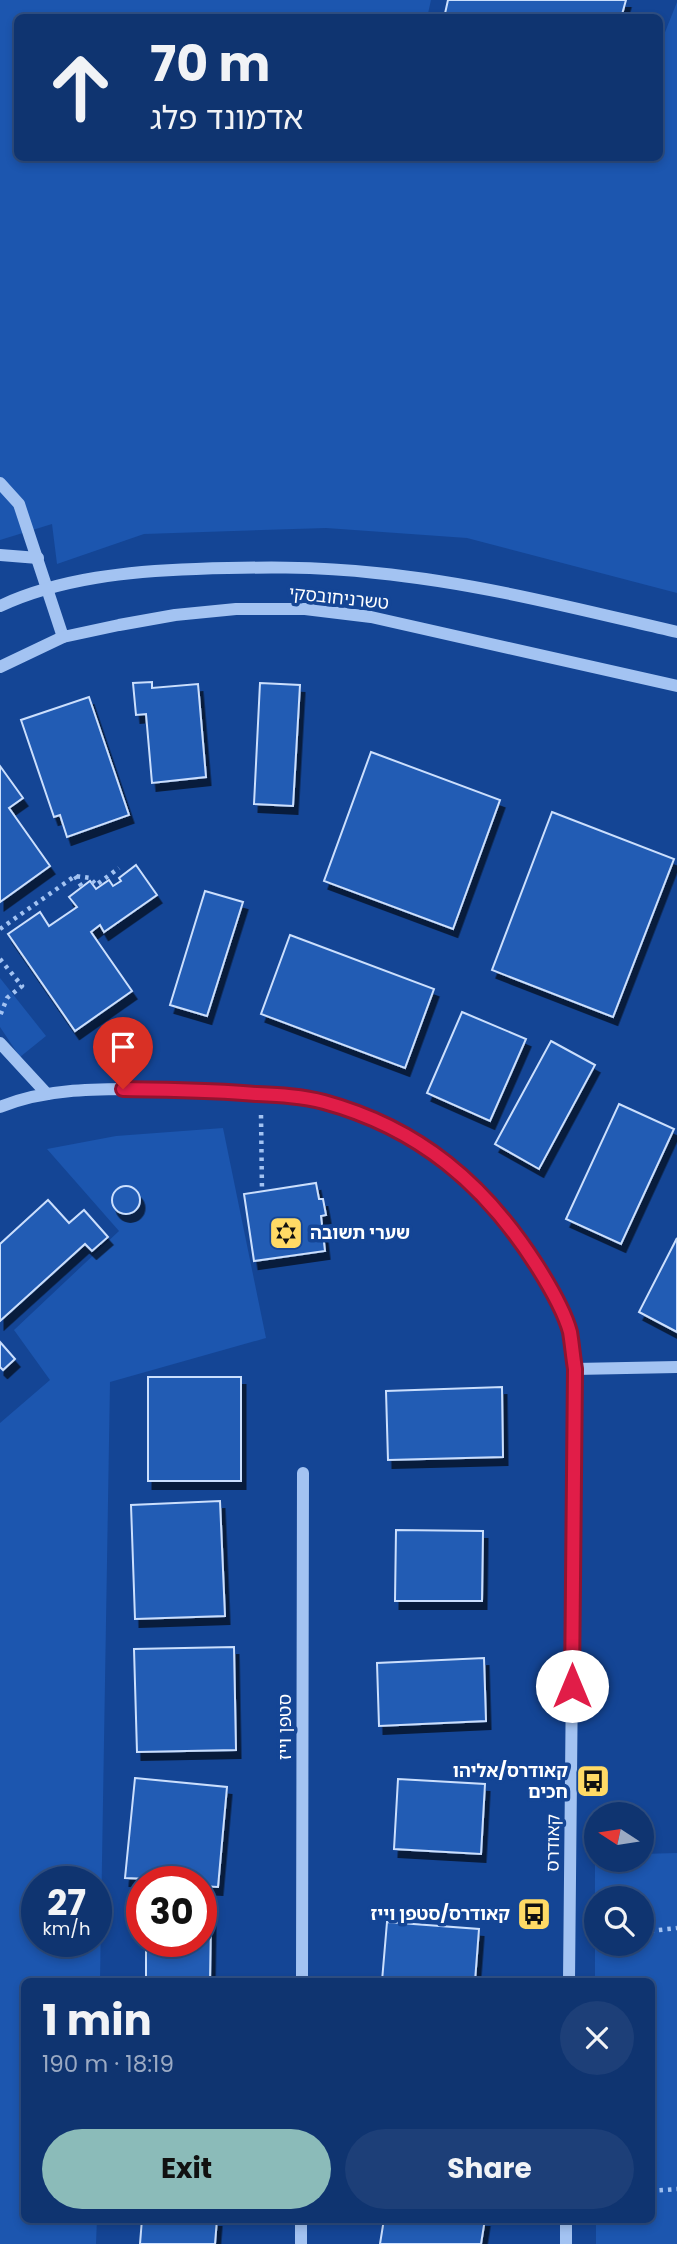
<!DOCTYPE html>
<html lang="en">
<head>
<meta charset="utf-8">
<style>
	body { margin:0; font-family:Poppins,"Noto Sans Hebrew",sans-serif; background:#1d3f78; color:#f1f3f6; height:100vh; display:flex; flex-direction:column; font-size:26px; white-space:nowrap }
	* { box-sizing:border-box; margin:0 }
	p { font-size:23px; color:#9baac3 }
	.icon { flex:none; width:38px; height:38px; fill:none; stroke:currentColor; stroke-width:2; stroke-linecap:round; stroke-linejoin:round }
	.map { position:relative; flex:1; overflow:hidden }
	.sheet { position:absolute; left:21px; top:1978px; width:634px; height:245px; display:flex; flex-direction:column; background:#0f3470; border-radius:10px; box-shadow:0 4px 10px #0003,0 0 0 2px #2f4f83 }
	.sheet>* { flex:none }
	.banner { position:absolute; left:14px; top:14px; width:649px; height:147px; border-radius:10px; box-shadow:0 4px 10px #0003,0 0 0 2px #2f4f83; background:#0f3470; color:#f1f3f6; overflow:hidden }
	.needle { width:46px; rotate:282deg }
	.tools { position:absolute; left:584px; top:1802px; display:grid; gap:14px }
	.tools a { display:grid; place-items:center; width:70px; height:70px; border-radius:50%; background:#0f3470; box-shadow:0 4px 10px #0003,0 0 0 2px #2f4f83; font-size:35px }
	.speed { position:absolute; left:21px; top:1866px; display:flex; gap:14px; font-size:35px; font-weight:700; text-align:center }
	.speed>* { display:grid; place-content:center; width:91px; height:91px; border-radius:50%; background:#0f3470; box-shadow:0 4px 10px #0003,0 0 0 2px #2f4f83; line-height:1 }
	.speed small { font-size:18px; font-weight:400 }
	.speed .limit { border:10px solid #d22; background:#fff; color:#111 }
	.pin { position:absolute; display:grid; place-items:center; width:60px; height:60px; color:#fff; margin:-72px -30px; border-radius:50% 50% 50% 0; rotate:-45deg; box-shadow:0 0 7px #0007 }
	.pin .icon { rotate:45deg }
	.me { position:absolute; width:77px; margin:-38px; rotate:0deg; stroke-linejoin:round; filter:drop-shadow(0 0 5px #0008) }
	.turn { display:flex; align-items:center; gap:24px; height:147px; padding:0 21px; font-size:32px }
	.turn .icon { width:91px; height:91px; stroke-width:2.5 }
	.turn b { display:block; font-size:49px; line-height:60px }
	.round { display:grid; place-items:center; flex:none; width:74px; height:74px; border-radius:37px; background:#1d3f78 }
	.head { display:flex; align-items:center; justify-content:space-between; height:119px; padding:0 21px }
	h1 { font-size:42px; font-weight:700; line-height:52px }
	.button { display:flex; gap:14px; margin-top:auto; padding:14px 21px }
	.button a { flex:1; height:80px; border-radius:42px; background:#8bbbb9; color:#111; font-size:28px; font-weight:700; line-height:80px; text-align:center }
	.button a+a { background:#1d3f78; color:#f1f3f6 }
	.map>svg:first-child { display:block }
	.green { fill:#1c56af; fill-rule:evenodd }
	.building { fill:#225bb4; stroke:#cbdffd; stroke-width:2; filter:url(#shadow) }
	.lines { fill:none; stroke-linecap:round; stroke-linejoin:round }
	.path { stroke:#a3c3f2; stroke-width:4.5; stroke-dasharray:3.5 5; stroke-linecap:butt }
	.minor { stroke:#a3c3f2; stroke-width:12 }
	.route-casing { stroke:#92132f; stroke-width:18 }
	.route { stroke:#e11d48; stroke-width:12 }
	.labels { text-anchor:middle; stroke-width:7; stroke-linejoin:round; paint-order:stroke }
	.street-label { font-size:18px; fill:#fff; stroke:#144595 }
	.poi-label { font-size:18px; font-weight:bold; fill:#fff; stroke:#144595; text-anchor:end }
</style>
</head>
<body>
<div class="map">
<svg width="677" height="2244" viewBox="0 0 677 2244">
	<defs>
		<filter id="shadow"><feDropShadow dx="4.5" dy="8" stdDeviation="0" flood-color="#0009"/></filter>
	</defs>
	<rect width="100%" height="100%" fill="#144595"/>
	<g class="green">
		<polygon points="0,0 431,0 427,18 18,18 18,158 660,158 660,45 677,2 677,593 467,538 326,528 144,534 57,564 52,524 0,540"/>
		<polygon points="0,978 46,1036 20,1057 0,1027"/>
		<path d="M223,1128L266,1338L110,1382L100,1981H24V2219H97L96,2244H0V1423L50,1380L14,1330L119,1231L47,1149L116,1136ZM37,1881H96V1941H37Z"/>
		<path d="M677,1853V2244H596V2219H651V1981H595V1856L597,1860H642V1854ZM597,1899H642V1944H597Z"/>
	</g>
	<g class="building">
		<polygon points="448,0 626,0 621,18 444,18"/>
		<polygon points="152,682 152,688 198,684 206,777 152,783 146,714 136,715 133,683"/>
		<polygon points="260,683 300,685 293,806 254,804"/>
		<polygon points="89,697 129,815 67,837 60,815 54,817 21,720"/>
		<polygon points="371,752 500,800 453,929 324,881"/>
		<polygon points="0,766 23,798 9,808 50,866 0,902"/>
		<polygon points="552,812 674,859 613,1017 492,970"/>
		<polygon points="136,865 157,895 104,932 100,925 91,932 132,991 75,1031 8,934 40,912 49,926 77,907 69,897 82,887 90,881 96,889 109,880 113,886 121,881 119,878"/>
		<polygon points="205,891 243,902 207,1016 170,1005"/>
		<polygon points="290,935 434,989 405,1068 261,1014"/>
		<polygon points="462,1012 526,1039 490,1121 427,1093"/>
		<polygon points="551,1041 595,1065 539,1169 495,1144"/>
		<polygon points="619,1104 674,1129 621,1244 566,1219"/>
		<polygon points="316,1183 319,1199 323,1199 326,1215 321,1216 325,1251 254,1261 244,1194"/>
		<circle cx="126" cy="1200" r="14"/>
		<polygon points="48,1200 69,1223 84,1210 108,1237 92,1251 85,1244 0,1321 0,1244"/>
		<polygon points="677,1238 677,1332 639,1312"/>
		<polygon points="0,1342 15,1359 3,1370 0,1367"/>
		<rect x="148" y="1377" width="93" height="104"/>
		<polygon points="502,1387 503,1457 388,1460 386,1391"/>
		<polygon points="220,1501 225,1616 135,1619 131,1505"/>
		<polygon points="396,1530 483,1531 482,1601 395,1601"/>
		<polygon points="234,1647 236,1750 137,1752 134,1649"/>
		<polygon points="484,1658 486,1721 379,1726 377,1663"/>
		<polygon points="135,1778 227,1787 218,1887 201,1886 201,1881 125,1878"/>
		<polygon points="398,1779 485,1784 481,1854 394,1849"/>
		<polygon points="201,1916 211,1917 210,1981 146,1981 146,1941 201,1941"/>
		<polygon points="387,1922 479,1929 475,1981 382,1981"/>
		<polygon points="142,2219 217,2219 215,2244 140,2244"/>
		<polygon points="384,2219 485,2219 481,2244 380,2244"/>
	</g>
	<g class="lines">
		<g class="path">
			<polyline points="75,876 82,887"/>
			<polyline points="0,929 75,876 90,878 96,885 119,868"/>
			<polyline points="0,959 22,986 7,998 0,1016"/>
			<polyline points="261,1115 262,1191"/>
			<polyline points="642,1932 677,1928"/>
			<polyline points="651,2191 677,2189"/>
		</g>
		<g class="minor">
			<polyline points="0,483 19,504 63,637"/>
			<polyline points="0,555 38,558"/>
			<path d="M0,606C60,578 131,571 196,569C256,567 316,566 376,573C478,583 578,609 677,632"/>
			<polyline points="0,667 63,637 119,625 175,615 236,609 305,609 371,617 677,686"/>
			<polyline points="0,1043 47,1094"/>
			<path d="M0,1107C52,1086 112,1089 167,1089C213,1090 282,1090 325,1102C420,1130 485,1183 537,1266C549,1286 564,1310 570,1333C572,1345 573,1357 575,1369L569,1981"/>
			<polyline points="575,1369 677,1367"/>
			<polyline points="302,1981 303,1473"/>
			<polyline points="301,2244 301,2219"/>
			<polyline points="566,2244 566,2219"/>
		</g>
	</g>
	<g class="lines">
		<g class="route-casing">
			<path id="route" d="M123,1089C168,1090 212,1090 256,1094C278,1095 302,1096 324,1102C419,1128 485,1184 537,1266C549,1285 564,1310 570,1332C572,1344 573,1357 575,1369L572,1686"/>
		</g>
		<use href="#route" class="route"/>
	</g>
	<defs>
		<g id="synagogue-square" transform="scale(1.75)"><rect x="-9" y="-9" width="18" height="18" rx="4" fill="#ffda65" stroke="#144595"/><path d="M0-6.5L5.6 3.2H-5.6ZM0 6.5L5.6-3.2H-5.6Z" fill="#111"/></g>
		<g id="bus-square" transform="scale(1.75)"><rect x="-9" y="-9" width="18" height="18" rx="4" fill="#ffda65" stroke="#144595"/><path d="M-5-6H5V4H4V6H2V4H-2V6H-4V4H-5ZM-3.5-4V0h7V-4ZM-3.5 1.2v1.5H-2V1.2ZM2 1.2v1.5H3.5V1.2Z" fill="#111"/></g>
	</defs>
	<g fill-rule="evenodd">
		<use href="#synagogue-square" x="286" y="1233"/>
		<use href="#bus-square" x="593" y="1781"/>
		<use href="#bus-square" x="534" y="1914"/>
	</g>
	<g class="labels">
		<g class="street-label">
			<text transform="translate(339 598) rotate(6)" y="6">טשרניחובסקי</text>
			<text transform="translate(285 1727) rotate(-90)" y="6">סטפן וייז</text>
			<text transform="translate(553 1843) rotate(-89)" y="6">קאודרס</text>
		</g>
		<g class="poi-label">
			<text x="310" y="1239" text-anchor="start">שערי תשובה</text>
			<text x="568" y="1777">קאודרס/אליהו<tspan x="568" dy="21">חכים</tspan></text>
			<text x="510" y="1920">קאודרס/סטפן וייז</text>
		</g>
	</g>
</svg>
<div class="tools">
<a><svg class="needle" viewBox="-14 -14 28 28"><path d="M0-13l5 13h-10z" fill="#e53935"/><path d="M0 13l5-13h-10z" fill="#9baac3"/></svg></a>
<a><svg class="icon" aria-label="search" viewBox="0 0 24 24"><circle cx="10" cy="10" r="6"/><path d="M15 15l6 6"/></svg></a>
</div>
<div class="speed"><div>27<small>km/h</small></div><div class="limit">30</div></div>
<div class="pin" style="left:123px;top:1089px;background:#d93025"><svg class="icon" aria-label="arrive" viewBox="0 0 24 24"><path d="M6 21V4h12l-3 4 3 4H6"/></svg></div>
<svg class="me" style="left:572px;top:1686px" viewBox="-20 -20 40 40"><circle r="19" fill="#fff"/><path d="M0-13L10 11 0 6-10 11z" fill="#e11d48"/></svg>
<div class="banner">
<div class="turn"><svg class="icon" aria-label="ahead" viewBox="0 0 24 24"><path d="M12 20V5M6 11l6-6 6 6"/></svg><div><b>70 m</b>אדמונד פלג</div></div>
</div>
<section class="sheet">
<div class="head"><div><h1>1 min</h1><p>190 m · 18:19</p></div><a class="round"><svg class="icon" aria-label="close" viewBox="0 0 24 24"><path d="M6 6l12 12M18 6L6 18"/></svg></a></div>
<div class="button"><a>Exit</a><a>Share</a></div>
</section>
</div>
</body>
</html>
